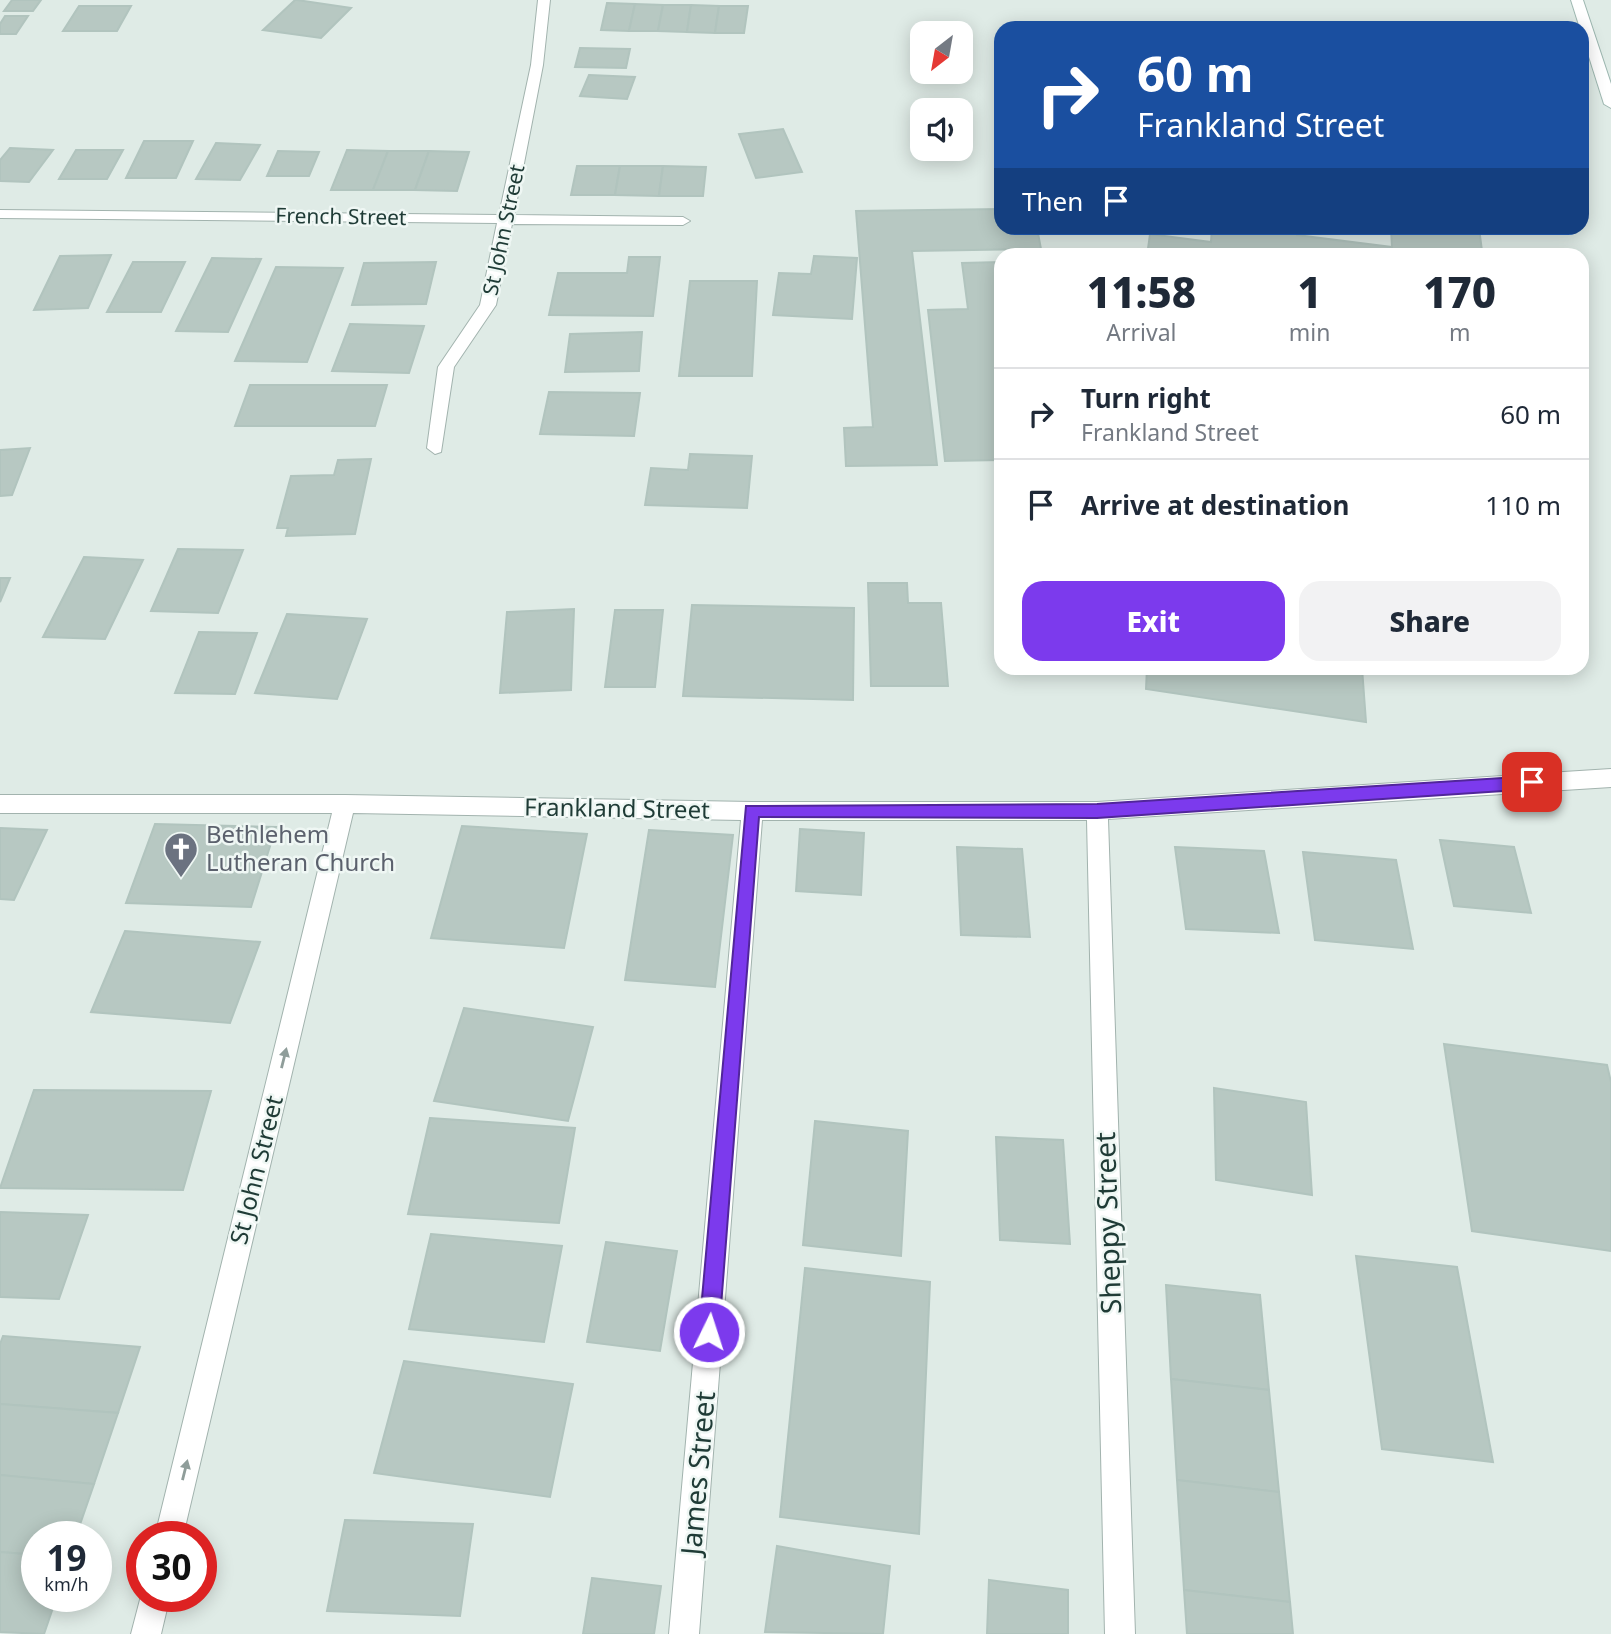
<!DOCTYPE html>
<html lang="en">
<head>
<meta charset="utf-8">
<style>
	body { margin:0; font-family:"Noto Sans",sans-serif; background:#f2f2f3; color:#1f2937; height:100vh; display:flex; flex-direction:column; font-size:26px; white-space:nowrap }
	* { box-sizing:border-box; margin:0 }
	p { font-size:23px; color:#747a83 }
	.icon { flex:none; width:38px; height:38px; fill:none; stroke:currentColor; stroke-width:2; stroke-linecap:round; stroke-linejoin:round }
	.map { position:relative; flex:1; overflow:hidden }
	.details { position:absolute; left:994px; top:248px; width:595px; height:427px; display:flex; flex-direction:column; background:#fff; border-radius:21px; box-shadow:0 4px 18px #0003 }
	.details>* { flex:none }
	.hud { position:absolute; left:994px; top:21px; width:595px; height:214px; border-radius:21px; box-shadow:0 4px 18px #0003; background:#1a4fa0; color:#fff; overflow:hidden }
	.needle { width:46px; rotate:211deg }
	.fabs { position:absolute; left:910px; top:21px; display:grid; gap:14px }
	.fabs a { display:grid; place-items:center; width:63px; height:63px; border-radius:14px; background:#fff; box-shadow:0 4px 18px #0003; font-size:35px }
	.speed { position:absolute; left:21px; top:1521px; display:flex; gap:14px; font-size:35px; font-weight:700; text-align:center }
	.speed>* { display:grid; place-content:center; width:91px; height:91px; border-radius:50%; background:#fff; box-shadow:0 4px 18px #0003; line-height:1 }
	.speed small { font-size:18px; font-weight:400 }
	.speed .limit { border:10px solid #d22; background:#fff; color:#111 }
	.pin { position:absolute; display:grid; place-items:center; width:60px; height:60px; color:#fff; margin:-30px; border-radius:14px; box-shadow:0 4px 10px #0006 }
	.me { position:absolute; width:77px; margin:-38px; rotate:4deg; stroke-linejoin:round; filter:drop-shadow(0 0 5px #0008) }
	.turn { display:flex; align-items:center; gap:24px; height:147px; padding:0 28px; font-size:32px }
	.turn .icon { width:91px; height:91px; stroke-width:2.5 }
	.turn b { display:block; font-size:49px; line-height:60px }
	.then { display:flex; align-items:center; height:66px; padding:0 28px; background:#0003; gap:14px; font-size:26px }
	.eta { display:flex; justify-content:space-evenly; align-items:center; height:119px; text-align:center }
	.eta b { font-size:42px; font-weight:800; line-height:49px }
	.primary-button { display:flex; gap:14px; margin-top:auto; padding:14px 28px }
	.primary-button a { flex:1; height:80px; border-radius:21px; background:#7c3aed; color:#fff; font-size:28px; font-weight:800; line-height:80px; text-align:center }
	.primary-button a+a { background:#f2f2f3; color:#1f2937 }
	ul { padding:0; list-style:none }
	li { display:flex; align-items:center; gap:21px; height:91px; padding:0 28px; border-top:2px solid #e0e1e3 }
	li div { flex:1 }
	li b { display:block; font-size:26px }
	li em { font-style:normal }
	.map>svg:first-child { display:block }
	.building { fill:#b7c8c2; stroke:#b1c4be; stroke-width:2 }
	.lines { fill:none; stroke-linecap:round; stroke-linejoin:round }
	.street-casing { stroke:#a2b3ae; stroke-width:2 }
	.secondary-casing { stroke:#9db7b0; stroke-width:2 }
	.street { fill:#fff; fill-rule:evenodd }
	.secondary { fill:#fff; fill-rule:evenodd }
	.oneway { fill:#8f9d9a }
	.route { fill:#7c3aed; stroke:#51269a; stroke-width:2 }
	.labels { text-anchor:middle; stroke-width:5; stroke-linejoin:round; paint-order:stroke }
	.far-street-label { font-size:21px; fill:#1f3b36; stroke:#eff7f4 }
	.street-label { font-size:24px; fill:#1f3b36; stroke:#eff7f4 }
	.worship-label { font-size:24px; fill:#5b616d; stroke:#eff7f4; text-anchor:start }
	.near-street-label { font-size:28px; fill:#1f3b36; stroke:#eff7f4 }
</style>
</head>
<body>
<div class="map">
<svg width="1611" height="1634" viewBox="0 0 1611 1634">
	<rect width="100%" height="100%" fill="#dfebe6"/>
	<g class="building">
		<polygon points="12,0 41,0 33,11 4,11"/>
		<polygon points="295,0 297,0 351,8 321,38 263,30"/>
		<polygon points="607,3 635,4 629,31 601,30"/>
		<polygon points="635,4 663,5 658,31 629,31"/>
		<polygon points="663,5 691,5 687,32 658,31"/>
		<polygon points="691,5 719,6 715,33 687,32"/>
		<polygon points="79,6 131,6 117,31 63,31"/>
		<polygon points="719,6 748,6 744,33 715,33"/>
		<polygon points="5,16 28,16 16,34 0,34 0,24"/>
		<polygon points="580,48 630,49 626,68 575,67"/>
		<polygon points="589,75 635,77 627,99 580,96"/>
		<polygon points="783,129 802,172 756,178 739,134"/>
		<polygon points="144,141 193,141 176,178 126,178"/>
		<polygon points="216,143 260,145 240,180 196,179"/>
		<polygon points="10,148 53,150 29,182 0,181 0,160"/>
		<polygon points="76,150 123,150 107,179 59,179"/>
		<polygon points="347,150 388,151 373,190 331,190"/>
		<polygon points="278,151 319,152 309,176 267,176"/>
		<polygon points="388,151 429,151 415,190 373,190"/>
		<polygon points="429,151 469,152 457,191 415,190"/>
		<polygon points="577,166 620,166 615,195 571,195"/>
		<polygon points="620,166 663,166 659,196 615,195"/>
		<polygon points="663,166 706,167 703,196 659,196"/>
		<polygon points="1001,209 1001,228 1037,228 1041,249 912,251 937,465 846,466 844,428 873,427 856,211"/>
		<polygon points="1212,228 1297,228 1297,235 1392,247 1391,228 1479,228 1482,251 1514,256 1147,256 1150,234 1211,242"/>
		<polygon points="111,255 88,308 34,310 60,256"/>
		<polygon points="814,256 857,258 852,319 773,315 779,273 811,274"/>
		<polygon points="629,257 660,257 653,316 549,315 558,273 627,273"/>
		<polygon points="212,258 261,259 228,332 176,331"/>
		<polygon points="133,262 185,262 161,312 107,312"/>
		<polygon points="436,262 426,304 352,305 364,263"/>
		<polygon points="1001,262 1001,460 945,461 928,310 968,309 962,263"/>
		<polygon points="276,267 343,268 307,362 235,361"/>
		<polygon points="690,281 757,281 752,376 679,376"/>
		<polygon points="350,324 424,326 409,373 332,371"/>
		<polygon points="642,332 639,371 565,372 570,334"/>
		<polygon points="250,385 387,385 375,426 235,426"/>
		<polygon points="549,392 640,393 634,436 540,434"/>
		<polygon points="30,448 12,495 0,496 0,450"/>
		<polygon points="690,454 752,456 747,508 645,505 651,468 688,470"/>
		<polygon points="371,459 355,534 286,536 288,528 277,528 291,476 334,475 338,460"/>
		<polygon points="178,549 243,550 218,613 151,611"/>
		<polygon points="84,557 143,560 105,639 43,637"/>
		<polygon points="0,578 10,578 0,602"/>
		<polygon points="868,583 907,583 908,603 941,603 948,686 871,686"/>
		<polygon points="692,605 854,608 853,700 683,696"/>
		<polygon points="574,609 571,690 500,693 507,612"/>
		<polygon points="615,610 663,610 655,687 605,687"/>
		<polygon points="287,614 367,619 337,699 255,693"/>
		<polygon points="199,632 257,633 235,694 175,693"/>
		<polygon points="1147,668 1362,668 1366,722 1146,689"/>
		<polygon points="155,824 276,827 251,907 126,903"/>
		<polygon points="462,826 587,834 564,948 431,938"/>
		<polygon points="0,828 47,830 14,900 0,899"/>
		<polygon points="800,829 864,833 861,895 796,891"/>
		<polygon points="649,830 733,835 715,987 625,980"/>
		<polygon points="1440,840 1514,847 1531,913 1454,906"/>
		<polygon points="957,847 1022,849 1030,937 961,935"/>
		<polygon points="1175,847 1264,851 1279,933 1186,929"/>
		<polygon points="1303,852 1396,860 1413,949 1315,940"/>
		<polygon points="125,931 260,942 230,1023 91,1012"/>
		<polygon points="464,1008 593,1027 568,1121 434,1101"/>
		<polygon points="1444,1044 1607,1065 1611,1082 1611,1251 1472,1231"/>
		<polygon points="1214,1088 1306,1102 1312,1195 1216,1180"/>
		<polygon points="34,1090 211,1091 183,1190 0,1188"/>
		<polygon points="430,1118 575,1128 559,1223 408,1214"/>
		<polygon points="815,1121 908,1131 901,1256 803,1245"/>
		<polygon points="996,1137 1063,1140 1070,1244 1000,1240"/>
		<polygon points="0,1212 88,1215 59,1299 0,1297"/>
		<polygon points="431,1234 562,1246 544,1342 409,1329"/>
		<polygon points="606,1242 677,1251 660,1351 587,1342"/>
		<polygon points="1356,1256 1457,1267 1493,1462 1382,1449"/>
		<polygon points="805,1268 930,1282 919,1534 780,1517"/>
		<polygon points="1166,1285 1260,1295 1269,1390 1171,1379"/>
		<polygon points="3,1336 140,1347 118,1413 0,1404 0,1344"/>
		<polygon points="404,1361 573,1384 550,1497 374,1473"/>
		<polygon points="1171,1379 1269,1390 1279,1492 1177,1480"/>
		<polygon points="0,1404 118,1413 94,1484 0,1475"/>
		<polygon points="0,1475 94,1484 76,1536 37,1536 37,1555 0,1552"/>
		<polygon points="1177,1480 1279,1492 1290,1602 1184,1590"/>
		<polygon points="345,1520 473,1524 460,1616 327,1611"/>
		<polygon points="777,1546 890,1566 883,1634 765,1632"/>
		<polygon points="0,1552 37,1555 37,1596 57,1596 44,1634 0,1632"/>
		<polygon points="592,1578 661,1586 654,1634 583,1634"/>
		<polygon points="989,1580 1068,1590 1068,1634 987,1634"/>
		<polygon points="1184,1590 1290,1602 1293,1634 1187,1634"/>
	</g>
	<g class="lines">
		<g class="street-casing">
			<g id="street">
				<polygon points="538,0 550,0 543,65 514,215 683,217 690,221 683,225 512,224 496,305 454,367 441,452 435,454 427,448 438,367 480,305 497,223 0,218 0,210 499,215 531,65"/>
				<polygon points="1611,769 1611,787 1108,819 1135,1634 1105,1634 1087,820 762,820 699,1634 669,1634 741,820 353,813 183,1536 155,1536 332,813 0,813 0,795 345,795 752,802 1097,802"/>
				<polygon points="142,1592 142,1596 170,1596 161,1634 131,1634"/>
			</g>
		</g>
		<g class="secondary-casing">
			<polygon id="secondary" points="1571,0 1583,0 1611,84 1611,108 1604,104"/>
		</g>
		<use href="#street" class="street"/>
		<use href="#secondary" class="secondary"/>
	</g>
	<defs><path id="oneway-solid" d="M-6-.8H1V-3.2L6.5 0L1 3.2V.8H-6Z" transform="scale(1.75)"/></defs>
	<g class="oneway">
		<use href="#oneway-solid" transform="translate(284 1058) rotate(-76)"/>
		<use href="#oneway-solid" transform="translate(185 1470) rotate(-76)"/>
	</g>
	<polygon class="route" points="1532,776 1540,782 1532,789 1097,818 759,817 719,1332 716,1339 709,1342 702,1339 699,1332 746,806 1097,804"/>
	<defs>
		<g id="church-pin" transform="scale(1.75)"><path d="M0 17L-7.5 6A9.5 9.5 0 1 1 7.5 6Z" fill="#6b7280" stroke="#eff7f4"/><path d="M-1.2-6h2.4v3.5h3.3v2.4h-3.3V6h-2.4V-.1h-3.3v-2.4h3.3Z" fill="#fff"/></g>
	</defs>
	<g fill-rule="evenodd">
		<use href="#church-pin" x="181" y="849"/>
	</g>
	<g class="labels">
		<g class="far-street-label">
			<text transform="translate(341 217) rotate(1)" y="7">French Street</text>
			<text transform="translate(504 230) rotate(-78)" y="7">St John Street</text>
		</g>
		<g class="street-label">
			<text transform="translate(617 809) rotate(1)" y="8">Frankland Street</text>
			<text transform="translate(257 1170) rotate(-76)" y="8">St John Street</text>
		</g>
		<g class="worship-label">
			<text x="206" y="843">Bethlehem<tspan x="206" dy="28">Lutheran Church</tspan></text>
		</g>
		<g class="near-street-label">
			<text transform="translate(1108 1223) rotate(-92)" y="10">Sheppy Street</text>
			<text transform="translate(698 1473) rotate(-85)" y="10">James Street</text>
		</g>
	</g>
</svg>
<div class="fabs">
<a><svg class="needle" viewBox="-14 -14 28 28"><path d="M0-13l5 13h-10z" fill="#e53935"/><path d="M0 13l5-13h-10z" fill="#747a83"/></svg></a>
<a><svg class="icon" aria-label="sound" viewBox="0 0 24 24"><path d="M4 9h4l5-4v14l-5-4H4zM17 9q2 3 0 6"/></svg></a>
</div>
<div class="speed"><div>19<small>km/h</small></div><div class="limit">30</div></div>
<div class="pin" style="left:1532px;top:782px;background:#d93025"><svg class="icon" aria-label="arrive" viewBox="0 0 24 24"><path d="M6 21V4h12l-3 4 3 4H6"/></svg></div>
<svg class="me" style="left:709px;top:1332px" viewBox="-20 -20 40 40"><circle r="17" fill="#7c3aed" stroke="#fff" stroke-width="3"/><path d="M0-11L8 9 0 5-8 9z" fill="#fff"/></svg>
<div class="hud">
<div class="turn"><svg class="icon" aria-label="right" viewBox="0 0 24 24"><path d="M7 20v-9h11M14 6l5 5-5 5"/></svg><div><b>60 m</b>Frankland Street</div></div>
<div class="then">Then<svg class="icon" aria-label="arrive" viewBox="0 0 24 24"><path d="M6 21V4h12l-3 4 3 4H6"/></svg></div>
</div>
<section class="details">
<div class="eta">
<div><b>11:58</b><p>Arrival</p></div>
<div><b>1</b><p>min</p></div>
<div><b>170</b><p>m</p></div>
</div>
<ul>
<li><svg class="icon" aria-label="right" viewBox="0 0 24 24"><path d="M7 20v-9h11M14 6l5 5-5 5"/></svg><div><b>Turn right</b><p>Frankland Street</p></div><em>60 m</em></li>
<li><svg class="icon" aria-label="arrive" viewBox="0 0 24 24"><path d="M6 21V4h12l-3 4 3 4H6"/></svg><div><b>Arrive at destination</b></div><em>110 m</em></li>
</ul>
<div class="primary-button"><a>Exit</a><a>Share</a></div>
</section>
</div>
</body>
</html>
